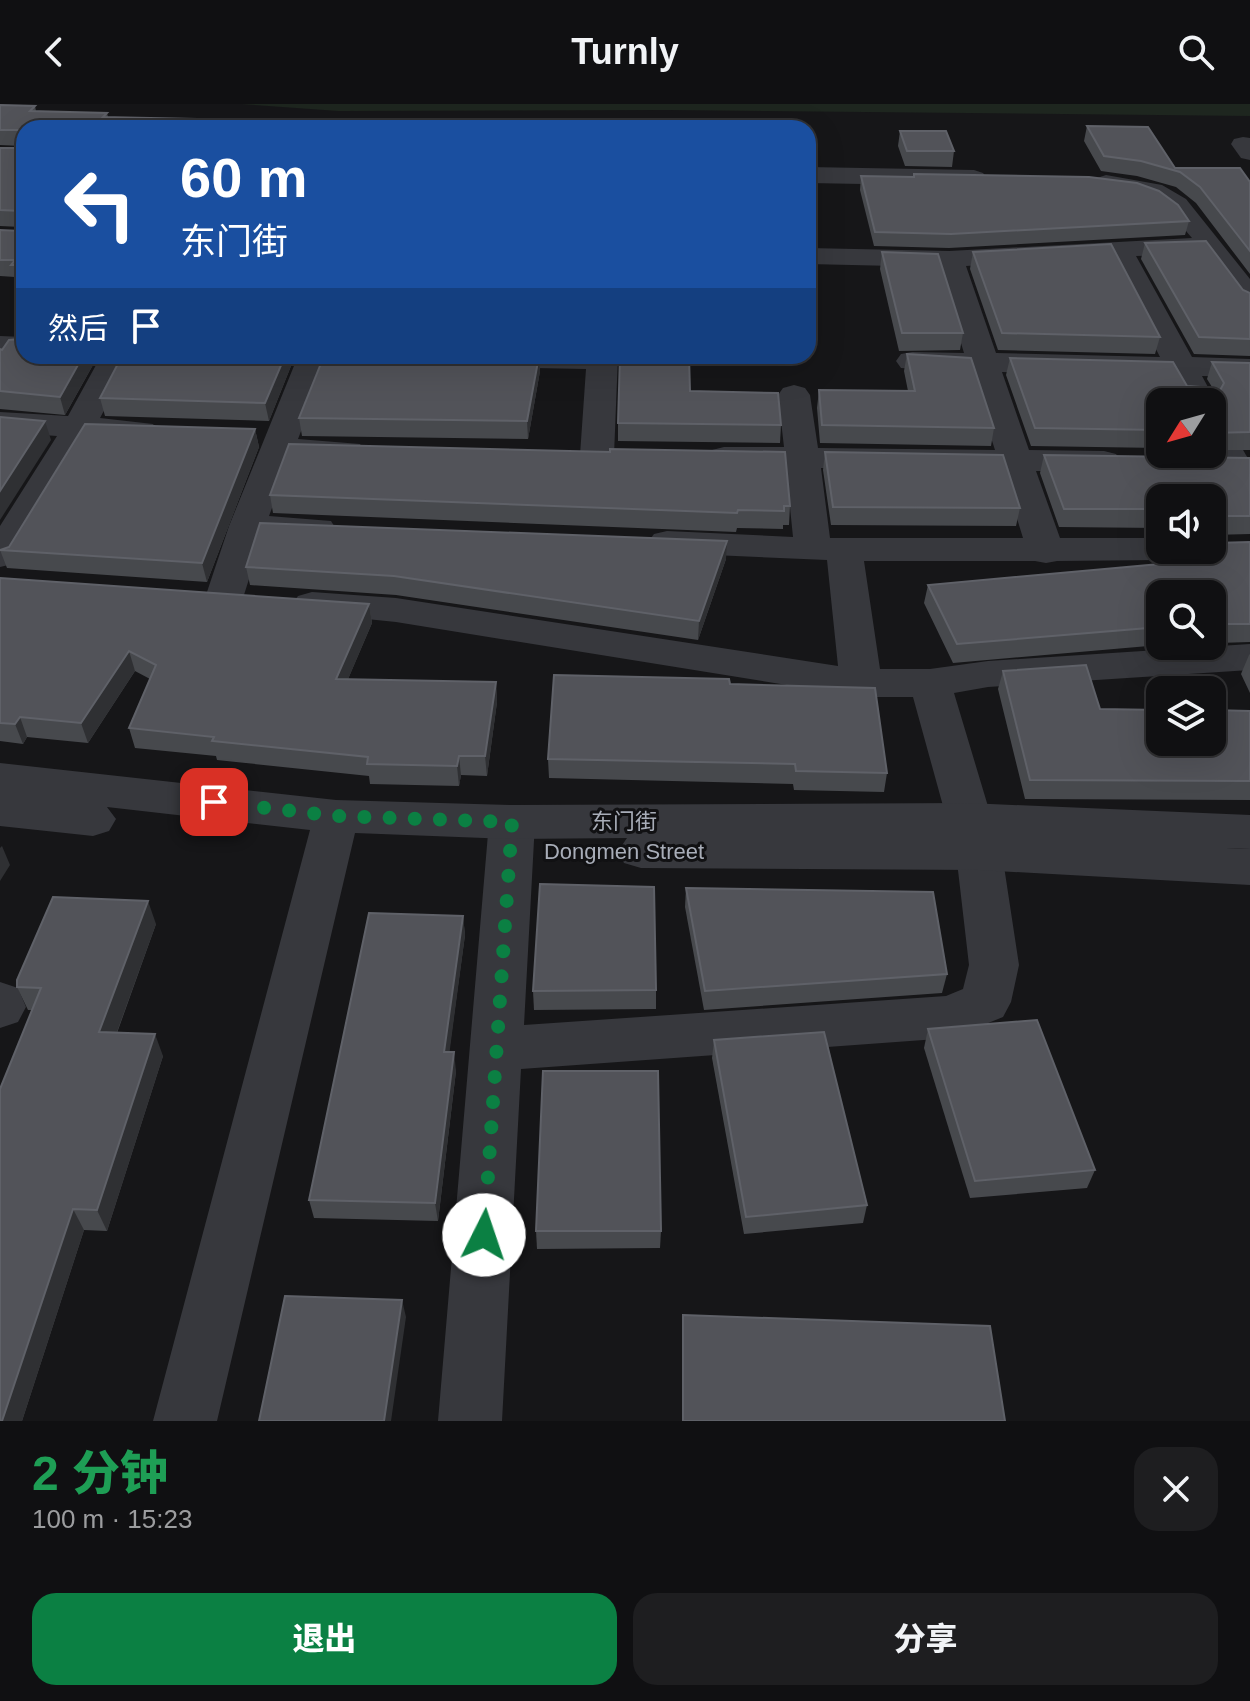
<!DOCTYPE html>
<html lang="zh">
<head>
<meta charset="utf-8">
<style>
	body { margin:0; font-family:Helvetica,"Noto Sans SC",sans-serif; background:#1e1e20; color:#f1f3f6; height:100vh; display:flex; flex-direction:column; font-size:30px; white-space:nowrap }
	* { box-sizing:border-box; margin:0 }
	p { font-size:26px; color:#9c9d9f }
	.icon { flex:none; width:44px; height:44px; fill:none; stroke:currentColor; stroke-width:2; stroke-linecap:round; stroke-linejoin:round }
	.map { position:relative; height:1317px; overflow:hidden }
	.panel { display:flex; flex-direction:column; background:#101012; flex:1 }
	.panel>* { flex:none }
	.hud { position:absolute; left:16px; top:16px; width:800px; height:244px; border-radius:24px; box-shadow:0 8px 32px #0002,0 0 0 2px #303032; background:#1a4fa0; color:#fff; overflow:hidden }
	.needle { width:52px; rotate:233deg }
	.controls { position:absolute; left:1146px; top:284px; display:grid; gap:16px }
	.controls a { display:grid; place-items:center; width:80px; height:80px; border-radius:16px; background:#101012; box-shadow:0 8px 32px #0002,0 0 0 2px #303032; font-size:40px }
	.pin { position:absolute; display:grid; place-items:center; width:68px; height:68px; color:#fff; margin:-34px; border-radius:16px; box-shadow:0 4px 12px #0006 }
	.me { position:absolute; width:88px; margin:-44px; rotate:4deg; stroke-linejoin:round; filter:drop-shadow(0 0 6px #0008) }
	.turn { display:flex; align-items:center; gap:28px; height:168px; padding:0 32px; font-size:36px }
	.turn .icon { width:104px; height:104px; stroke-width:2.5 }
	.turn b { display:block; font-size:56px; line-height:68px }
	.then { display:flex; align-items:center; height:76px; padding:0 32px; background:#0003; gap:16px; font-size:30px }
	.round { display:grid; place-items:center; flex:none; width:84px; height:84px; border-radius:24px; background:#1e1e20 }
	.headline { display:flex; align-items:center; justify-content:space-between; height:136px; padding:0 32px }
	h1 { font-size:48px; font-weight:800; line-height:60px; color:#1e9e55 }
	.button { display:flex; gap:16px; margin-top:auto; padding:16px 32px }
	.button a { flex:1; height:92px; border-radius:24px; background:#0b8043; color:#fff; font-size:32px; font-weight:800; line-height:92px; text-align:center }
	.button a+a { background:#1e1e20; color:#f1f3f6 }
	header { display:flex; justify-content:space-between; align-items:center; height:104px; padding:0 32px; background:#101012; font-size:36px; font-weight:800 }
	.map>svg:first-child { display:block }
	.green { fill:#1e261f }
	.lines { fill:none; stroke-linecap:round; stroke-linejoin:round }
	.minor { fill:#37383d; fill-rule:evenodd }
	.tertiary { fill:#37383d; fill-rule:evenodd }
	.wall { fill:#47494d }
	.shaded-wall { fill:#2f3033 }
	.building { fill:#525359; stroke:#5f6168; stroke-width:2 }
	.route { stroke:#0b8043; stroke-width:14; stroke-dasharray:0 25.2 }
	.labels { text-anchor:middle; stroke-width:6; stroke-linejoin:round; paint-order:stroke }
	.street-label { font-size:22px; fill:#a8adb8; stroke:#111113 }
</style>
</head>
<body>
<header><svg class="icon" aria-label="back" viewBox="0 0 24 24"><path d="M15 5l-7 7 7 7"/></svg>Turnly<svg class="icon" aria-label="search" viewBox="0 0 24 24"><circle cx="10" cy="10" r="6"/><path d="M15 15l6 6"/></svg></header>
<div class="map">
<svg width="1250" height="1317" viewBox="0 0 1250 1317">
	<rect width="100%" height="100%" fill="#161618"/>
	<polygon class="green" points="241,0 1250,0 1250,12 667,6 338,7"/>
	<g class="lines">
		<g class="minor">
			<polygon points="1243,33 1250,34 1250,56 1241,54 1231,40 1234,35"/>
			<polygon points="808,63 974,66 983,69 987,74 983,79 974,82 808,79"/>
			<path d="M1106,71L1162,81L1186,95L1250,175V204L1240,201L1204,150L1136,152L1192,253L1250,255V273L1202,272L1216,298L1212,304V298H1184L1170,272L1002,268L1029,346L1104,347L1116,350L1121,357L1116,364L1104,367H1036L1060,434H1160V446H1178L1173,453L1160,456L1057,457L1046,459L1035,457H864L880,565H930L988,557L1250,540V566L988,583L954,589L1002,749L1019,861L1011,898L1003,913L951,934L521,965L502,1317H438L489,718L496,706L512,701L528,706L535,718L524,921L946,892L963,885L969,861L956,749L913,593H861L396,518L298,508L292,500L298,492L312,488L396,494L838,562L827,456L667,449L654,446L648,438L654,430L667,427L793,433L786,364L724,363L712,360L707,353L712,346L724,343H784L778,291L783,284L794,281L805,284L810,291L818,344L995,346L970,268L901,264L896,257L901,250L912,248L964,249L938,163L808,160V144L949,147L1192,134C1154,86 1149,98 1097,84L1093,79L1097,74ZM1109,153L1160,253L996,249L966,162ZM821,364L1002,366L1023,434H830Z"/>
			<polygon points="0,232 24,233 24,251 0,250"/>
			<polygon points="101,252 133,252 100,314 153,320 158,327 153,334 141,337 90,334 13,460 0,463 0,422 57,332 0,328 0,308 68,312"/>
			<polygon points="298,252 330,252 298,335 360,340 365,347 360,354 348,357 290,356 269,412 331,417 336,425 331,433 318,436 262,434 243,494 238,502 224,506 210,502 205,494 229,422"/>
			<polygon points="353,252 618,252 614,351 609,358 597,361 585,358 580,351 586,265 369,261 358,259"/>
			<polygon points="1212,310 1224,313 1250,358 1250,401 1237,398 1211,350"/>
			<polygon points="0,878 18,884 26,903 18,918 0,924"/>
		</g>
		<polygon class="tertiary" points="0,659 336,696 512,701 968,699 1250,711 1250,745 1178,742 1250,745 1250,781 979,766 641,764 624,759 618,747 627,734 512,735 355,729 217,1317 153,1317 310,726 107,703 116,715 109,727 93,732 0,722"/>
	</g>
	<g class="wall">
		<polygon points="0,1 35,2 36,7 107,9 108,13 24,24 24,178 16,178 15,173 0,172 0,126 21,127 21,123 0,122 0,44 22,44 22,42 0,41"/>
		<polygon points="1087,22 1175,64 1250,78 1250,170 1196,99 1176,83 1137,72 1101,67 1084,37"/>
		<polygon points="900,27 954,47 952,63 905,62 898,42"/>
		<polygon points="914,70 1189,117 1185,131 949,144 874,142 860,86 861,72 913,73"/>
		<polygon points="1145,139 1250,189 1250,252 1194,250 1141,155"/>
		<polygon points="882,148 963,229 960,246 899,247 880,165"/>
		<polygon points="973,148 1160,233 1155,250 998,246 970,165"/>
		<polygon points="20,235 24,252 98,252 65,311 0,305 0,245"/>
		<polygon points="907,250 994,324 991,342 820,339 817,304 819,286 908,287 904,267"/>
		<polygon points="122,252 295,252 269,317 105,312 100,294"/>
		<polygon points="324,252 540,252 540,267 528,335 302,332 299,314"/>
		<polygon points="1010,254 1187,282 1212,283 1207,275 1212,258 1250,259 1250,346 1212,346 1212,298 1160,298 1160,344 1031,342 1006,271"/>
		<polygon points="690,287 781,321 780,339 618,337 618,319"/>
		<polygon points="255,325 259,343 207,478 7,464 0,446 9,443"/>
		<polygon points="825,348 1020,404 1016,422 831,421 823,366"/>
		<polygon points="1044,351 1250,354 1250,430 1212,431 1212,394 1160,394 1160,424 1059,423 1040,369"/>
		<polygon points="270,391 790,402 789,421 783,421 783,425 737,424 736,428 273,409"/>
		<polygon points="1250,438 1250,538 1218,539 1216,536 1212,537 1212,490 1160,490 1160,541 953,559 924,499 928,481 1209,456 1215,439"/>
		<polygon points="726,455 698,536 396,491 250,481 246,463"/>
		<polygon points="0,474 369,500 372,519 348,575 496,578 497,598 487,672 461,671 459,682 370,680 369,672 217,656 216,652 135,644 129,624 150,575 135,567 88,639 27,633 23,640 0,637"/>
		<polygon points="1250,550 1250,589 1241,570 1249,551"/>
		<polygon points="1003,567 1100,605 1250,607 1250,696 1025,695 998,585"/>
		<polygon points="730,580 887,669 884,688 794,686 793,680 549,674 548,655"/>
		<polygon points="686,784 947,870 942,889 704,906 685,803"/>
		<polygon points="463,812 465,831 449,948 456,967 438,1117 314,1114 309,1096"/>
		<polygon points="156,820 117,929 163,952 107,1127 84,1126 22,1317 0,1317 32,906 28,906 17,883"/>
		<polygon points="656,886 656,905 534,906 533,887"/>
		<polygon points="928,925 1095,1066 1087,1084 970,1094 924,944"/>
		<polygon points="714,936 867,1101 863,1119 744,1130 712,954"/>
		<polygon points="536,1127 661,1127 660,1144 537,1145"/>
		<polygon points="683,1211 1005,1317 682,1317"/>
	</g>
	<g class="shaded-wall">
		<polygon points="83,252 98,252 65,311 60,293"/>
		<polygon points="285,252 295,252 269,317 265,299"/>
		<polygon points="539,252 540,267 528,335 527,317"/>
		<polygon points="45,317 51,336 0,416 0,387"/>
		<polygon points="255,325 259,343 207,478 202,459"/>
		<polygon points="727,437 726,455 698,536 699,517"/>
		<polygon points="369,500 372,519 340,594 336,575"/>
		<polygon points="129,547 135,567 88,639 81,619"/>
		<polygon points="496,578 497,598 487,672 485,652"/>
		<polygon points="20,613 27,633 23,640 15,620"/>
		<polygon points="459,652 461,671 459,682 457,662"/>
		<polygon points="2,742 10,761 0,777 0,744"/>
		<polygon points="148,797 156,820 109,950 99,928"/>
		<polygon points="463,812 465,831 447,967 444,948"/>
		<polygon points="155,930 163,952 107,1127 97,1106"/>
		<polygon points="454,948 456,967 438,1117 435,1099"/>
		<polygon points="73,1105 84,1126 22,1317 2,1317"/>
		<polygon points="402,1196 406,1213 391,1317 384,1317"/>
	</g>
	<g class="building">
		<polygon points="0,1 35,2 30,7 107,9 103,13 346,18 344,24 24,24 24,161 11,161 15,156 0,156 0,126 21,127 21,107 0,106 0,44 22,44 22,26 0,26"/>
		<polygon points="454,21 583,22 582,24 454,24"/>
		<polygon points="1087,22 1148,23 1175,64 1240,64 1250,78 1250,147 1200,83 1180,68 1141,57 1104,52"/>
		<polygon points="622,23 743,24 622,24"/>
		<polygon points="900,27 946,27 954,47 907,47"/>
		<polygon points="914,70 1089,73 1137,79 1159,87 1178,101 1189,117 951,130 875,128 861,72 914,73"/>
		<polygon points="1206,137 1243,186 1250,189 1250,235 1199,233 1145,139"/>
		<polygon points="1111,140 1160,233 1002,229 973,148"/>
		<polygon points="882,148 938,150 963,229 902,229"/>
		<polygon points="24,217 24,252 83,252 60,293 0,287 0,245 2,246 9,236 20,235 22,220"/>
		<polygon points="907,250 971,254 994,324 822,321 819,286 915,287"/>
		<polygon points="122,252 285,252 265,299 100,294"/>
		<polygon points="324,252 539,252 527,317 299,314"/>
		<polygon points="620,252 689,252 690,287 778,289 781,321 618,319"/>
		<polygon points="1010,254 1173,258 1187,282 1214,284 1218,290 1224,279 1212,258 1250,259 1250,328 1212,329 1212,298 1160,298 1160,326 1035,324"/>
		<polygon points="0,313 45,317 0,387"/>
		<polygon points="85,320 255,325 202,459 0,446 9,443"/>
		<polygon points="289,340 610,348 610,345 785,348 790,402 784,402 784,407 738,406 737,409 270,391"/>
		<polygon points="825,348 1003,351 1020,404 833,403"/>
		<polygon points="1044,351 1250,354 1250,412 1218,412 1214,425 1212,394 1160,394 1160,405 1064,405"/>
		<polygon points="260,419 727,437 699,517 394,472 246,463"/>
		<polygon points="1250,438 1250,520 1225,520 1223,518 1212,519 1212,490 1160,490 1160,523 957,540 928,481 1215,455 1215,439"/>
		<polygon points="0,474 369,500 336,575 496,578 485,652 459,652 457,662 367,660 368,653 212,637 214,633 129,624 156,561 129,547 81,619 20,613 15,620 0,619"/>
		<polygon points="1086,561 1100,605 1160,606 1160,638 1212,638 1212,606 1250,607 1250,677 1030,676 1003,567"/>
		<polygon points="554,571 729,575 730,580 875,584 887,669 796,667 795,660 548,655"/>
		<polygon points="540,780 654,783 656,886 533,887"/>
		<polygon points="686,784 933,788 947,870 705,887"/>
		<polygon points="53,793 148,797 99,928 155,930 97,1106 73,1105 2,1317 0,1317 0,985 41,884 17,883 17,876"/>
		<polygon points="369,809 463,812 444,948 454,948 435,1099 309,1096"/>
		<polygon points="1037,916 1095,1066 975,1077 928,925"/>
		<polygon points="824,928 867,1101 746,1113 714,936"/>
		<polygon points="543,967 658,967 661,1127 536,1127"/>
		<polygon points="285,1192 402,1196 384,1317 259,1317"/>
		<polygon points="683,1211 990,1222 1005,1317 683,1317"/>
	</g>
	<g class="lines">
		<polyline class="route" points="214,698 336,712 512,718 484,1131"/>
	</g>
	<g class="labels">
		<g class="street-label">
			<text x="624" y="725">东门街</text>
			<text x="624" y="755">Dongmen Street</text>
		</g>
	</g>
</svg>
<div class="controls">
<a><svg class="needle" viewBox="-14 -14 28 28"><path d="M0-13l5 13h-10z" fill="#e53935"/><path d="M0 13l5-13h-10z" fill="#9c9d9f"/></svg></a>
<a><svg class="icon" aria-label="sound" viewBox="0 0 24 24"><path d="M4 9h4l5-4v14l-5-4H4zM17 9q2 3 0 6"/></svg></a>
<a><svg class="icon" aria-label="search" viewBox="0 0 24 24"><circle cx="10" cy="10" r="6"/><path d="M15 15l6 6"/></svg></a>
<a><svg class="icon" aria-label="layers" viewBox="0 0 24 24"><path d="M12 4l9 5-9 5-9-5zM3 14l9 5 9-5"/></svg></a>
</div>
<div class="pin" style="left:214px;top:698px;background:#d93025"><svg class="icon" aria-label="arrive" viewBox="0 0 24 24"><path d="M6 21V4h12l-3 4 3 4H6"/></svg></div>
<svg class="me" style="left:484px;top:1131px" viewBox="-20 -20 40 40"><circle r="19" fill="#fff"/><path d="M0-13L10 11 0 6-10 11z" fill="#0b8043"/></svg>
<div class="hud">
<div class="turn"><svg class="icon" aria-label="left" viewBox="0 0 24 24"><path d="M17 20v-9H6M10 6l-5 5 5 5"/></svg><div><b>60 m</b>东门街</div></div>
<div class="then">然后<svg class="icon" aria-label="arrive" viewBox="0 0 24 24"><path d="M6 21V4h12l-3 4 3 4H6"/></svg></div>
</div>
</div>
<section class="panel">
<div class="headline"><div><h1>2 分钟</h1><p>100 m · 15:23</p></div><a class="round"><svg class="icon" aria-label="close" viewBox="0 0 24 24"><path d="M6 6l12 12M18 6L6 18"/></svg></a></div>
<div class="button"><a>退出</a><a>分享</a></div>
</section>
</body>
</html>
